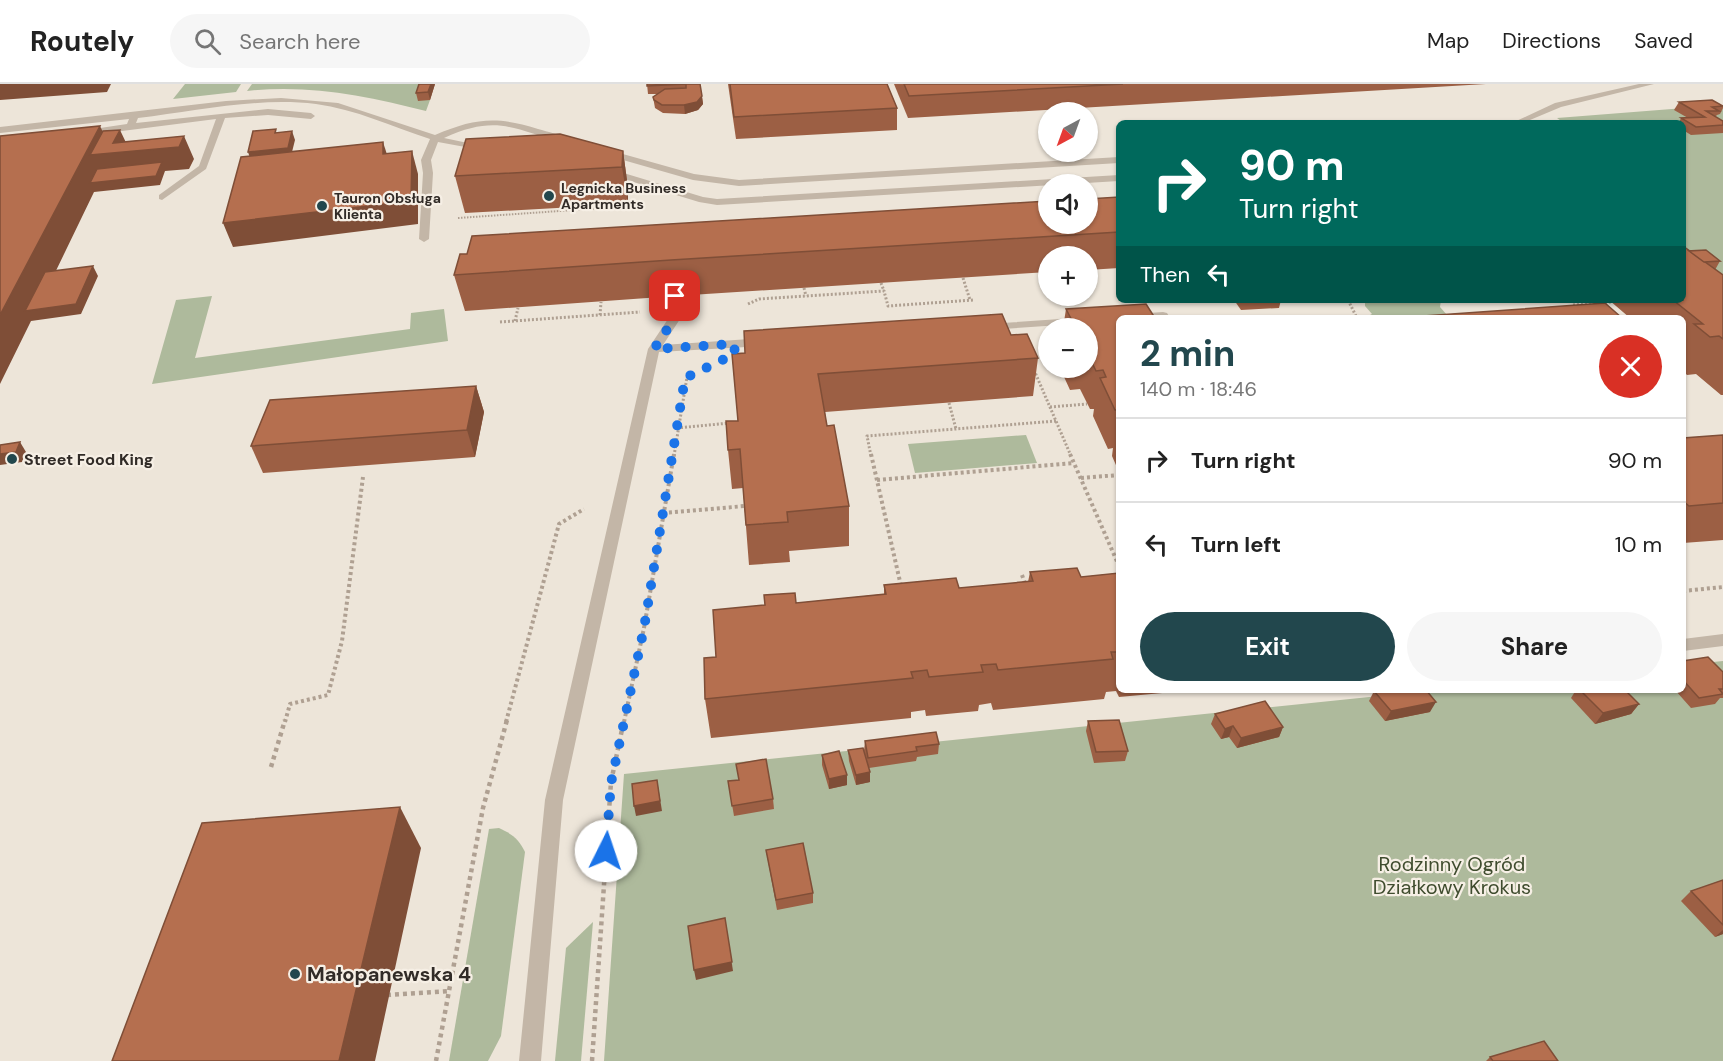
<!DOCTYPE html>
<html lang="en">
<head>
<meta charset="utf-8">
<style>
	body { margin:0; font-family:"DM Sans",sans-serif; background:#f6f6f6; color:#222; height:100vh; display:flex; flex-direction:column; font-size:22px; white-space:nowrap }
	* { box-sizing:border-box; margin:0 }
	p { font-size:20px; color:#767676 }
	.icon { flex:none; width:33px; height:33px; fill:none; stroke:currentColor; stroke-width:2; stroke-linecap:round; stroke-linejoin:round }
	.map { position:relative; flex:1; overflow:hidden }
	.details { position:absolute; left:1116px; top:231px; width:570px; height:378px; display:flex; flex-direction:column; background:#fff; border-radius:9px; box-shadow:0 2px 4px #0004 }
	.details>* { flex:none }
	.guide { position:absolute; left:1116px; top:36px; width:570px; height:183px; border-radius:9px; box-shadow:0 2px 4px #0004; background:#00695c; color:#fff; overflow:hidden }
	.needle { width:39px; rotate:221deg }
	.buttons { position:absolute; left:1038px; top:18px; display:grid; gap:12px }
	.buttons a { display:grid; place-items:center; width:60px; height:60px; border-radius:50%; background:#fff; box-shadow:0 2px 4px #0004; font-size:30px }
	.pin { position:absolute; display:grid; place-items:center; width:51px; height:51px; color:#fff; margin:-26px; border-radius:12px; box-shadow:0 3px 9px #0006 }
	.me { position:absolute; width:66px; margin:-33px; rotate:4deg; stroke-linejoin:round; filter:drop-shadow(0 0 4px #0008) }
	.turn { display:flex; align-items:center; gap:21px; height:126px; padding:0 24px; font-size:27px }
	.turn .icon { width:78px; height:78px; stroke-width:2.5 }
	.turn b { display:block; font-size:42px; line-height:51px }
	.then { display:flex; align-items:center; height:57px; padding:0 24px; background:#0003; gap:12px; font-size:22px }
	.round { display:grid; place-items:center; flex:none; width:63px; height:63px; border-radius:32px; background:#f6f6f6 }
	.head { display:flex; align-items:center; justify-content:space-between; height:102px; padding:0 24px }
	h1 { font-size:36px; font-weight:700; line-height:45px; color:#22474d }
	.cta { display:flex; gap:12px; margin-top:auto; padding:12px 24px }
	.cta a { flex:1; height:69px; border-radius:36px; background:#22474d; color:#fff; font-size:24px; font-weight:700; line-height:69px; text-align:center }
	.cta a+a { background:#f6f6f6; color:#222 }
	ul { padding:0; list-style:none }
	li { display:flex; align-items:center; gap:18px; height:84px; padding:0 24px; border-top:2px solid #e0e0e0 }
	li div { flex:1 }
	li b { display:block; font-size:22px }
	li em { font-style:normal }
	header { display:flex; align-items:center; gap:36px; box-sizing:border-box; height:84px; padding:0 30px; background:#fff; border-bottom:2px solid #e0e0e0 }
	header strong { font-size:28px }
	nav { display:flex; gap:33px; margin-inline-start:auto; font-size:21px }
	.search { width:420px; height:54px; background:#f6f6f6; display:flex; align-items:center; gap:15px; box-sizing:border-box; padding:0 21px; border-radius:33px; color:#767676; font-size:22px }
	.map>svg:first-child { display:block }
	.green { fill:#aeba9c }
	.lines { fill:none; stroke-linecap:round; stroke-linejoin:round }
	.path-far3 { stroke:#afa092; stroke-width:2; stroke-dasharray:1.5 1.5; stroke-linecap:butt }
	.path-far2 { stroke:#afa092; stroke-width:3; stroke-dasharray:2 2; stroke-linecap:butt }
	.path-far1 { stroke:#afa092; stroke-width:4; stroke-dasharray:3 3; stroke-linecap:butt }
	.path { stroke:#afa092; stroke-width:4.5; stroke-dasharray:4 4; stroke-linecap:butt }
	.minor { fill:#c3b6a7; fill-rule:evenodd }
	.wall { fill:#9c5f44 }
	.shaded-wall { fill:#7f4e37 }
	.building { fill:#b56f4f; stroke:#7f4e37; stroke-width:1.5 }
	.route { stroke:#1a73e8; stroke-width:10; stroke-dasharray:0 18 }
	.poi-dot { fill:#22474d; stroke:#f6efe5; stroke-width:2 }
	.labels { text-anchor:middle; stroke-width:4.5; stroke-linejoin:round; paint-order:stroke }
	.far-poi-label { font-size:14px; font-weight:bold; fill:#312b27; stroke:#f6efe5; text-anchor:start }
	.poi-label { font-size:16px; font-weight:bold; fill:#312b27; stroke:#f6efe5; text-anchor:start }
	.near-park-label { font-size:20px; fill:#3f4c2e; stroke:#f6efe5 }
	.near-poi-label { font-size:20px; font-weight:bold; fill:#312b27; stroke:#f6efe5; text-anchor:start }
</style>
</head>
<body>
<header>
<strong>Routely</strong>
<div class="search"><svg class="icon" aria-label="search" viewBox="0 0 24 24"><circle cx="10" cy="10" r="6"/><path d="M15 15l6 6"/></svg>Search here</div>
<nav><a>Map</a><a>Directions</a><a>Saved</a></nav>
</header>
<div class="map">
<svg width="1723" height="977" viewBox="0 0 1723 977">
	<rect width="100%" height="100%" fill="#ede5d9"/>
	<g class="green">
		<polygon points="185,0 241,0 236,8 173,15"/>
		<path d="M252,0H424L430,16L426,27C367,12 309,0 247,7Z"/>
		<polygon points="1723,21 1723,226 1683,195 1683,39 1564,39 1557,34"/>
		<polygon points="212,212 195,274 410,245 411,229 444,225 448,257 152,300 176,216"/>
		<polygon points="1365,216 1441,216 1440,223 1447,231 1375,234 1370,231 1372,230 1365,222"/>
		<polygon points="1026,351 1037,379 915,389 908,360"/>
		<polygon points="1723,577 1723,977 604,977 624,690 1437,606 1683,606 1683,581"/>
		<path d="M499,744C512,750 519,755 525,768L501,952L488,977H449L489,745Z"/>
		<polygon points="593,838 581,977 555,977 566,864"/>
	</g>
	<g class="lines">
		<polyline class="path-far3" points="458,134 618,123"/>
		<g class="path-far2">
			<polyline points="1041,189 1048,205"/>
			<polyline points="963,194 970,216"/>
			<polyline points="881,199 884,207"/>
			<polyline points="804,204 806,212"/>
			<polyline points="1348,216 1357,234"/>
			<polyline points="748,220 759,215 884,207 888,222 973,216"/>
			<polyline points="1573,221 1612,218"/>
			<polyline points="600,231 601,218"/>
			<polyline points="515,237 518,224"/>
			<polyline points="500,238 640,228"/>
			<polyline points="1034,286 1071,372"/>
			<polyline points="949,319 956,345"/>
			<polyline points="1050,323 1087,320"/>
			<polyline points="677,344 730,339"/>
			<polyline points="674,372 687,293"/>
			<polyline points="871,372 867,352 1056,337"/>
		</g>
		<g class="path-far1">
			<polyline points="871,370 901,502"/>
			<polyline points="1070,370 1119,482"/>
			<polyline points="1081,394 1119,391"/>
			<polyline points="877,396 1074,379"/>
			<polyline points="663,429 745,422"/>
			<polyline points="1022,491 1026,502"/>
			<polyline points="1683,507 1723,503"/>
			<polyline points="285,638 290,620 328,611 342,557 363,393"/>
			<polyline points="506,638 559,440 584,425"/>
			<polyline points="624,638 644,544 674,370"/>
		</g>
		<g class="path">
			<polyline points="271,683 285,636"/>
			<polyline points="387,911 449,907"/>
			<polyline points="436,977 483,724 507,636"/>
			<polyline points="592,977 611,698 624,636"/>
		</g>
		<g class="minor">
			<polygon points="1639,0 1654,0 1561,23 1523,39 1512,39 1555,19"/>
			<path d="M281,14L338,19L435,51C475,34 497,32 538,45C548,48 561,50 568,56L564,59C513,45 497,30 444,54L487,63V67L438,58L431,76L433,89L429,155L424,158L419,155L423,89L421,76L430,55C393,43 355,25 316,20C257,13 196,27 138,34L136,39L268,25L311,29L315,32L311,35L268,31L225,34L206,85L162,116L159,115V111L199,82L216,35L83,52L80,51V47L127,40L129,35L0,49V43L226,17Z"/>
			<polygon points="605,65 694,90 739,96 1119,73 1119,79 739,102 693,96 602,70 602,66"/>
			<polygon points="607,84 703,113 717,115 1119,91 1119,97 717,121 699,118 604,89 602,87"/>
			<polygon points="675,209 681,212 682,232 663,261 764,254 770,258 764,262 659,268 563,716 541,977 519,977 545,716 648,265 670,232 669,212"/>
			<polygon points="1163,228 1167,229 1170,234 1129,233 1135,230"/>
			<polygon points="1119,231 1125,234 1119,234 1119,237 988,246 982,243 988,240"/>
			<polygon points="1723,550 1723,562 1683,567 1683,555"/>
		</g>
	</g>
	<g class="wall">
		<polygon points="435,0 430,16 418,17 416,9"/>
		<polygon points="647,0 700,0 703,20 698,26 685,30 663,29 655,24 653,13 658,10 648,10"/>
		<polygon points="728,0 887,0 897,24 897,46 736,55"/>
		<polygon points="894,0 1486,0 908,34"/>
		<polygon points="1679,18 1723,22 1723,24 1720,30 1717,31 1715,33 1723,37 1723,49 1691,51 1683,46 1683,39 1679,39 1681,34 1688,34 1674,26"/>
		<polygon points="623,67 628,104 628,120 465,129 455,92"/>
		<polygon points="1119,113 1119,184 1088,186 1088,172 1048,172 1048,188 675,212 465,227 454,191"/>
		<polygon points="1689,167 1720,177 1715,186 1723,191 1723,311 1721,311 1696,290 1687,291 1683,287 1683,234 1630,234 1609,216 1683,216"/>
		<polygon points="1234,216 1281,216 1279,224 1241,226"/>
		<polygon points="1066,225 1119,234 1119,388 1112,372 1113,364 1108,365 1093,332 1094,325 1090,325 1080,305 1070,306 1060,284 1088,284 1088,244 1063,244"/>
		<polygon points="1011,251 1038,274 1033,312 825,328 827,342 849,422 849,462 789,467 790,478 749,481 743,404 732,405 728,366 738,337 732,270"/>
		<polygon points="476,302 484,328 475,373 263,389 251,362"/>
		<polygon points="1723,351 1723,456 1683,459 1683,354"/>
		<polygon points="1030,488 1081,493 1119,489 1119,606 1184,606 1184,607 1119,613 1116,607 1106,608 1104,615 993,626 991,619 979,621 978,627 926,632 925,626 911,628 911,634 711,654 705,615 796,519 884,510 884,501 959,504 1028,498"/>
		<polygon points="1683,577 1723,588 1723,614 1720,614 1715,620 1691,624 1675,606 1683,606"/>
		<polygon points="1576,606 1625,606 1639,620 1631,630 1595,640 1571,614"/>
		<polygon points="1374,607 1430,628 1385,637 1369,617"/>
		<polygon points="1215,630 1283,643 1279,653 1237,664 1229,653 1221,655 1211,640"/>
		<polygon points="1088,637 1128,667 1125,677 1094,679 1086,647"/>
		<polygon points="865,657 939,660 938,670 917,673 916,677 869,684 870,698 856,701 849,677 848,666 866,674 864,667"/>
		<polygon points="822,671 847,701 829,705 822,681"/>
		<polygon points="728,697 773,715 774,725 734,732"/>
		<polygon points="766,766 813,809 813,819 777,826"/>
		<polygon points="1723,796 1723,850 1715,853 1681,817 1691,807"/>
		<polygon points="1490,973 1558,977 1486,977"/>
	</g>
	<g class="shaded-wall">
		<polygon points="0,0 111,0 107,8 0,16"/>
		<polygon points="431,0 435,0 430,16 428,8"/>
		<polygon points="702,12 703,20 698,26 685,30 684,21"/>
		<polygon points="100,42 113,69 113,59 120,46 130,67 184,52 194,75 189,85 165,87 160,101 94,108 37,226 93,182 98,192 81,230 31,237 0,300 0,231"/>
		<polygon points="292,47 295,56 291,72 251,77 248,68"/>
		<polygon points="383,58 390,80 383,70"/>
		<polygon points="412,67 418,90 418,140 233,163 223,139"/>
		<polygon points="623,67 628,104 628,120 622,83"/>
		<polygon points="476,302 484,328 475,373 467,346"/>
		<polygon points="20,358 26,368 22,378 0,381 0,370"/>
		<polygon points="1436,618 1430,628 1385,637 1391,627"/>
		<polygon points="1639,620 1631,630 1595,640 1603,629"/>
		<polygon points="1233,642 1229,653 1221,655 1225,645"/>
		<polygon points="1283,643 1279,653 1237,664 1241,654"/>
		<polygon points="870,688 870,698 856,701 856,691"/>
		<polygon points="847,691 847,701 829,705 829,695"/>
		<polygon points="657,696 662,727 636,732 634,722"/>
		<polygon points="400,723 421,764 375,977 339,977"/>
		<polygon points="725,834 733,887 696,896 694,886"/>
		<polygon points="1723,846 1723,850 1715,853"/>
	</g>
	<g class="building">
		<polygon points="419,0 431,0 428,8 416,9"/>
		<polygon points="647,0 700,0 702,12 697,18 684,21 662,21 654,16 653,13 665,5 686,4 686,0 647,2"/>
		<polygon points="730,0 887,0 897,24 734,33"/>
		<polygon points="904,0 1123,0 909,12"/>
		<polygon points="1712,16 1723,22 1712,23 1719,27 1706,27 1723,37 1723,41 1696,43 1681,34 1705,33 1679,18"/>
		<polygon points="100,42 0,231 0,52"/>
		<polygon points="276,45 275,49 292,47 288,64 248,68 253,47"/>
		<polygon points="120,46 113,59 184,52 179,63 90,71 103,47"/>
		<polygon points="560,50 623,67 622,83 455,92 466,55"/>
		<polygon points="383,58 383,70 412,67 411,117 223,139 241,73"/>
		<polygon points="162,78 156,92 90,99 97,85"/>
		<polygon points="1119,113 1119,148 671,176 454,191 460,170 467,170 472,152 1048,117 1048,140 1088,140 1088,115"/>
		<polygon points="1683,162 1723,191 1723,255 1719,252 1710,253 1694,240 1703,240 1673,216 1683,216"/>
		<polygon points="1706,166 1720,177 1704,178 1689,167"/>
		<polygon points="93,182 76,220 25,227 45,188"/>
		<polygon points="1605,219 1622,234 1395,234"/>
		<polygon points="1146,220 1155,234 1119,234 1119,326 1115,326 1100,294 1106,293 1103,286 1096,287 1088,270 1088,244 1072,244 1076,244 1066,225"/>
		<polygon points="1002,230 1011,251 1027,250 1038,274 818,290 827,342 834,341 849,422 787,428 788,438 746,441 740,365 728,366 726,337 738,337 732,270 745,269 744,247"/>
		<polygon points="1344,232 1345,234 1323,233"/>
		<polygon points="476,302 467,346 251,362 270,316"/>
		<polygon points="1723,351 1723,419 1689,422 1683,417 1683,354"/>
		<polygon points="20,358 16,368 0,370 0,361"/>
		<polygon points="1077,484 1081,493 1119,489 1119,568 1111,568 1113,575 998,586 996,580 981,581 983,588 929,593 927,586 911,588 913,594 705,615 704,574 716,573 713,526 765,521 764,511 795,509 796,519 886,510 884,501 956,494 959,504 1033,497 1030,488"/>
		<polygon points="1708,573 1723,588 1723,605 1719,605 1723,610 1699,614 1683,596 1683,577"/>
		<polygon points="1382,606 1426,606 1436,618 1391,627 1374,607"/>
		<polygon points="1580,606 1625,606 1639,620 1603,629"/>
		<polygon points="1265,617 1283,643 1241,654 1233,642 1225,645 1215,630"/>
		<polygon points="1119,636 1128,667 1096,668 1088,637"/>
		<polygon points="936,648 939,660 916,663 917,667 868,674 865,657"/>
		<polygon points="863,664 870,688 856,691 848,666"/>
		<polygon points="839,667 847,691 829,695 822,671"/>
		<polygon points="766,675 773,715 732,722 728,697 739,696 736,680"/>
		<polygon points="657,696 660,717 634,722 632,700"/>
		<polygon points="400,723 339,977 112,977 202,739"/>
		<polygon points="803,759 813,809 776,816 766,766"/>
		<polygon points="1723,796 1723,841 1691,807"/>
		<polygon points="725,834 732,878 694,886 688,842"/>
		<polygon points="1544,957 1558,977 1493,977 1490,973"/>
	</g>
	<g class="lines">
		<polyline class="route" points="606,767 611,699 644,544 685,294 735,270 734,260 654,265 676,232 675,212"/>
	</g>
	<g class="poi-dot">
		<circle cx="549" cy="112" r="6"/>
		<circle cx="322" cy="122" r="6"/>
		<circle cx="12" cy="375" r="6"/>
		<circle cx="295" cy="890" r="6"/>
	</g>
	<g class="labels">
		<g class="far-poi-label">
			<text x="561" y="109">Legnicka Business<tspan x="561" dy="16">Apartments</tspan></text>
			<text x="334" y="119">Tauron Obsługa<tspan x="334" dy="16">Klienta</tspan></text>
		</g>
		<g class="poi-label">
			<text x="24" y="381">Street Food King</text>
		</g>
		<g class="near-park-label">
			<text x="1452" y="787">Rodzinny Ogród<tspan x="1452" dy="23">Działkowy Krokus</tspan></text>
		</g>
		<g class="near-poi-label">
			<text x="307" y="897">Małopanewska 4</text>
		</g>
	</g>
</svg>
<div class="buttons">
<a><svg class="needle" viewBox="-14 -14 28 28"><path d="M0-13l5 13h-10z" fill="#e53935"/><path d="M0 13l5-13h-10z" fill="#767676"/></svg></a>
<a><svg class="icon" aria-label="sound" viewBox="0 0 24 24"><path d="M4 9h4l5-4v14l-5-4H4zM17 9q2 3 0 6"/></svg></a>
<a>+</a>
<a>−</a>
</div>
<div class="pin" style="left:675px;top:212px;background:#d93025"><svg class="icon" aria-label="arrive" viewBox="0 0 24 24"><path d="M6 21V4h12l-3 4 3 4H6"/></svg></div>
<svg class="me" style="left:606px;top:767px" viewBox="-20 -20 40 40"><circle r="19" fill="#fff"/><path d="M0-13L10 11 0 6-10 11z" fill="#1a73e8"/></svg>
<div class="guide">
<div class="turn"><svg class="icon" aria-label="right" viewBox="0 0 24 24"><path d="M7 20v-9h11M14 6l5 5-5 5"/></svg><div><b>90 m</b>Turn right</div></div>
<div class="then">Then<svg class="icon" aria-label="left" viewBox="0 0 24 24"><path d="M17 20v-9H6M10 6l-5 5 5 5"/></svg></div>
</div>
<section class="details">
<div class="head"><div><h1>2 min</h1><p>140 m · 18:46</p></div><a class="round" style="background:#d93025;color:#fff"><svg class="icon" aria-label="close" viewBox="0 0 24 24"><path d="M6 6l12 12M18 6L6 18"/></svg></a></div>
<ul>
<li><svg class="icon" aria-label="right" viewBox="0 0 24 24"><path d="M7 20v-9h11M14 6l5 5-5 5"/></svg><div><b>Turn right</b></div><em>90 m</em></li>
<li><svg class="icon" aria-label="left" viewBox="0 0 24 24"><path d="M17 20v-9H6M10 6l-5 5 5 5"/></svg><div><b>Turn left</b></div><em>10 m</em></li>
</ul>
<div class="cta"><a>Exit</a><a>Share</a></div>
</section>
</div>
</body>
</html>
